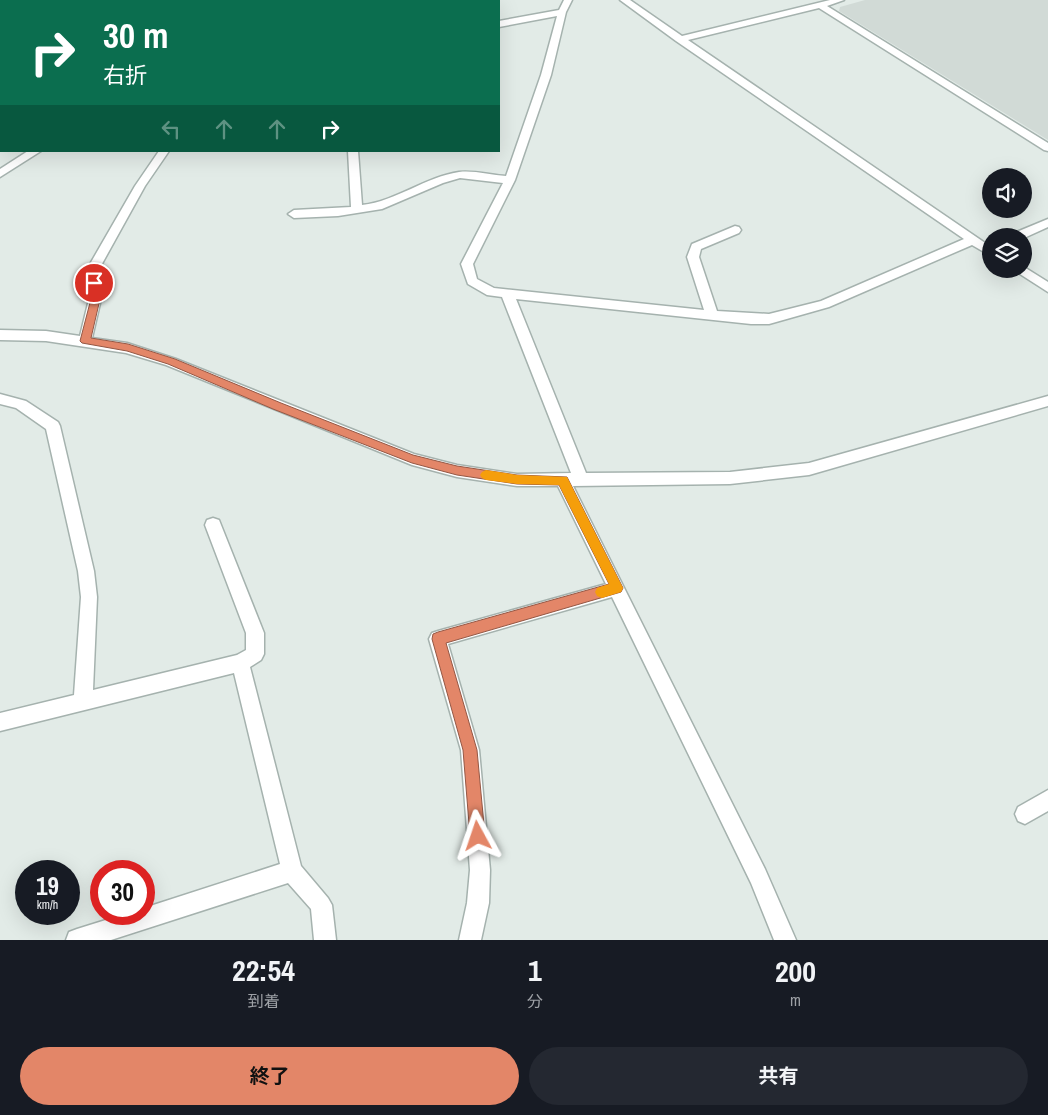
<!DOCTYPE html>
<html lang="ja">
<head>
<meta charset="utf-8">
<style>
	body { margin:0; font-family:"Archivo Narrow","Noto Sans JP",sans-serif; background:#242831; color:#f1f3f6; height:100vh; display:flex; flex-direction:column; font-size:19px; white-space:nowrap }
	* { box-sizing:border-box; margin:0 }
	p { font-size:16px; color:#9ea1a6 }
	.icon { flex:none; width:28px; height:28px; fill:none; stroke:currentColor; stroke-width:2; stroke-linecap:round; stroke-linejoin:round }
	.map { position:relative; height:940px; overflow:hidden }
	.panel { display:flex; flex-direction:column; background:#171b24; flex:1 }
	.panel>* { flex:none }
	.guide { position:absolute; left:0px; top:0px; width:500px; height:152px; box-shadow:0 5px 20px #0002; background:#0b6e4f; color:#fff; overflow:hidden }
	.fabs { position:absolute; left:982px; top:168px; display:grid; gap:10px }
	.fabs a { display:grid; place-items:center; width:50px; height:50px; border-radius:50%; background:#171b24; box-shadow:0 5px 20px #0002; font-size:25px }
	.speed { position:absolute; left:15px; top:860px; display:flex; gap:10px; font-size:25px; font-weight:700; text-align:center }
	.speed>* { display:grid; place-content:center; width:65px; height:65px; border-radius:50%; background:#171b24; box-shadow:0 5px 20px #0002; line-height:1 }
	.speed small { font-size:12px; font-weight:400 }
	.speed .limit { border:8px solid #d22; background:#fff; color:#111 }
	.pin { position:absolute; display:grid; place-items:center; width:42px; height:42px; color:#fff; margin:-21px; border:2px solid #fff; border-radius:50%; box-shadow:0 1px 5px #0007 }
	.me { position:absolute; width:55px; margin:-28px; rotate:355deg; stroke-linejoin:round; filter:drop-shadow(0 0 4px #0008) }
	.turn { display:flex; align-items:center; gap:18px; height:105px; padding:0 20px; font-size:22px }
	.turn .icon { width:65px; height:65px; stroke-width:2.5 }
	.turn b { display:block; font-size:35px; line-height:42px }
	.lanes { display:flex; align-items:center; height:48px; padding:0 20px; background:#0003; justify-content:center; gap:25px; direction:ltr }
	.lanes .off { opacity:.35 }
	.eta { display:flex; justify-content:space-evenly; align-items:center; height:85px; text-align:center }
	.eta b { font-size:30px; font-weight:700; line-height:35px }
	.action { display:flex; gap:10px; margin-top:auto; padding:10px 20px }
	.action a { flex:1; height:58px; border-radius:30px; background:#e38668; color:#111; font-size:20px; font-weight:700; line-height:58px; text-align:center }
	.action a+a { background:#242831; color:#f1f3f6 }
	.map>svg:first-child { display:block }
	.built { fill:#d1dad6 }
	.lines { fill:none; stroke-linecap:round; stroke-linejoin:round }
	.minor-casing { stroke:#a5b2ae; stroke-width:3 }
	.minor { fill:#fff; fill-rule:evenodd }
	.route { fill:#e38668; stroke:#945744 }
	.slow { fill:#f59e0b }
</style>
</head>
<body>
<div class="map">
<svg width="1048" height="940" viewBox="0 0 1048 940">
	<rect width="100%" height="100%" fill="#e2ebe7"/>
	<polygon class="built" points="865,0 1048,0 1048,140 839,11 840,7"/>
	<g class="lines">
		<g class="minor-casing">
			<g id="minor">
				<polygon points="80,0 89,0 90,1 81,1"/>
				<rect x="199" y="0" width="8" height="1"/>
				<rect x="309" y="0" width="8" height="1"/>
				<polygon points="412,0 420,0 421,1 413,1"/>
				<path d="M564,0H572L566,12L551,75L515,180L473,264L477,279L494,288L704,310L687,257L692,244L735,226L739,227L741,230L739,233L701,249L699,257L717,311L769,314L821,301L964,239L676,41L620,0H630L682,36L830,0H844L827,6L1048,143V151L1044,150L819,8L688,40L991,247V256L972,245L829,307L769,324H751L516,299L586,473L730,472L809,463L1048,396V406L809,475L730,484L573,486L765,869L796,940H774L751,883L612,597L448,644L479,750L490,870L489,903L481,940H459L467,903L470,870L461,750L429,639L432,633L438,631L606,584L558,486H517L457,477L412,465L166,365L126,353L46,341L0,340V330L46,331L80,336L90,295L86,271L135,186L159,151H169L145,186L98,271L102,295L92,338L127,343L176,359L414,454L457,465L517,474L571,473L502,297L487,295L468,284L461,264L503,183L460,178L443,183L382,209L338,216L294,218L288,214L294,210L351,207L348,151H358L362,205C397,201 425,177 459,172C473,170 491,175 506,176L541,75L557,16L499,27V21L559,10Z"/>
				<rect x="0" y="84" width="1" height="6"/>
				<polygon points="28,151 41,151 0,177 0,169"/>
				<polygon points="1048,219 1048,227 1024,238 1024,236 1012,236 1014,233"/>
				<polygon points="1024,267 1048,282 1048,292 1012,269 1024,269"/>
				<polygon points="0,394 26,401 58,422 60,426 94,571 97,597 93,690 237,655 246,650 246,633 205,525 207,520 213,518 219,520 264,633 264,654 261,660 250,667 301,866 328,898 332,905 336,940 314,940 311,909 288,883 111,940 66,940 69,932 77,929 125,914 144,914 144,908 280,864 234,673 0,731 0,713 74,695 81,597 78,571 46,429 16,408 0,404"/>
				<polygon points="1048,790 1048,811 1025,824 1018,821 1015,814 1018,807"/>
			</g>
		</g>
		<use href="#minor" class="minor"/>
	</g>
	<polygon class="route" points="94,280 99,283 101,295 91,338 128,344 175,359 281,403 413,455 457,466 517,475 567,477 621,584 623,588 621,592 446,643 477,750 485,836 483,841 478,844 472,841 470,836 463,750 432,639 433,634 438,632 609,584 559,485 517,484 457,475 412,463 273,409 168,364 127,351 82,343 80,341 92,295 90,283"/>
	<polygon class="slow" points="486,470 517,475 567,477 621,584 623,588 621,592 602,598 597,596 595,592 597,588 609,584 559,485 517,484 486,480 482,478 480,475 482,472"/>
</svg>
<div class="fabs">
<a><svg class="icon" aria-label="sound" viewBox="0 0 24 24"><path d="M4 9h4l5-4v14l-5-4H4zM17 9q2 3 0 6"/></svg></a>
<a><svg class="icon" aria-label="layers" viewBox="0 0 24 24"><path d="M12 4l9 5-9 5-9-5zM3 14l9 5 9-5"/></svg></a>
</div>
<div class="speed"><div>19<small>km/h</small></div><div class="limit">30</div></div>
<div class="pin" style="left:94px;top:283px;background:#d93025"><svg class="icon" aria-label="arrive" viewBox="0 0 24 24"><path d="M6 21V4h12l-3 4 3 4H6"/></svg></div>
<svg class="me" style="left:478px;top:836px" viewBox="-20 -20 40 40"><path d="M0-17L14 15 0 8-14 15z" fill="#e38668" stroke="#fff" stroke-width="4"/></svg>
<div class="guide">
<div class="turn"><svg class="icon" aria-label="right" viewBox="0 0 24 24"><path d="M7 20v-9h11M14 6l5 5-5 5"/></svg><div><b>30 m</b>右折</div></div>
<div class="lanes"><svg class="icon off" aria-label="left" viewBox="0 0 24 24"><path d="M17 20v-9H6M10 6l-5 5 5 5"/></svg><svg class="icon off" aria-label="ahead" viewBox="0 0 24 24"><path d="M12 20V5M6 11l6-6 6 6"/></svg><svg class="icon off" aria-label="ahead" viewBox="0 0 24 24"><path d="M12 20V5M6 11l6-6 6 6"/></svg><svg class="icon" aria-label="right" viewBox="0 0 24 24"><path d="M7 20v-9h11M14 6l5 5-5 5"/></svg></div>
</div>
</div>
<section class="panel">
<div class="eta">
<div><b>22:54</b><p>到着</p></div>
<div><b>1</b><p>分</p></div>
<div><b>200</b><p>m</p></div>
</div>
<div class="action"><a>終了</a><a>共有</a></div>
</section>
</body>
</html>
